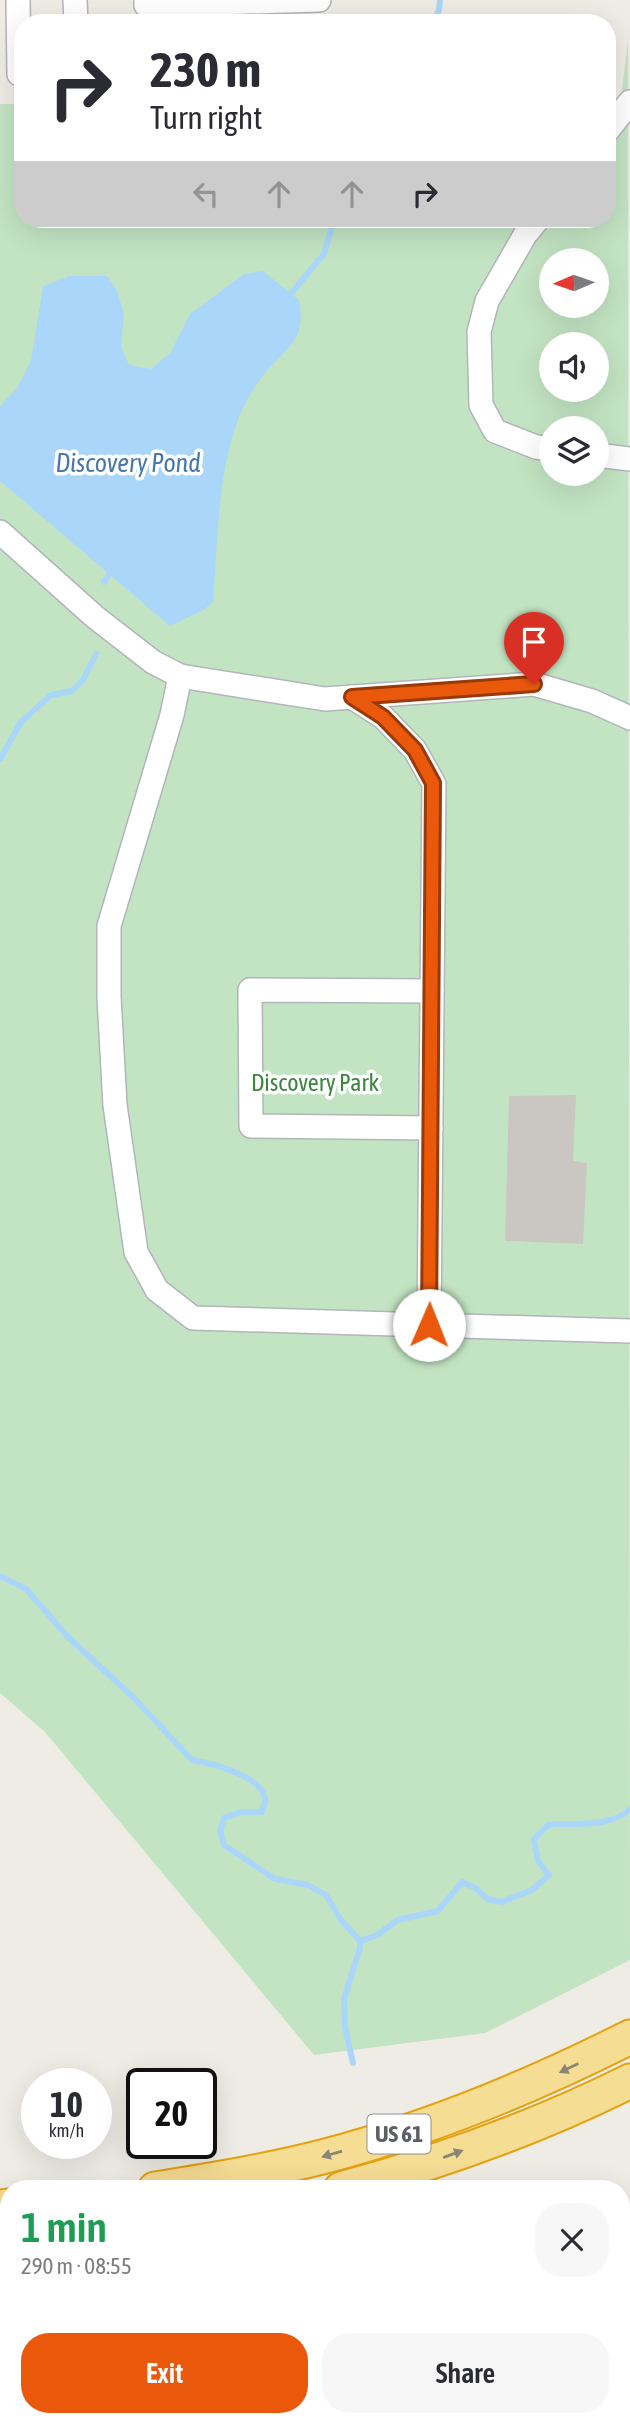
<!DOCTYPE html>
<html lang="en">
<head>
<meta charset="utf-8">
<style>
	body { margin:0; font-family:"Asap Condensed",sans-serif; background:#f7f7f7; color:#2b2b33; height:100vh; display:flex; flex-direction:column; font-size:26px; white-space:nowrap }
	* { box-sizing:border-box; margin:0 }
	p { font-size:23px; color:#7c7c81 }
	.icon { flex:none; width:38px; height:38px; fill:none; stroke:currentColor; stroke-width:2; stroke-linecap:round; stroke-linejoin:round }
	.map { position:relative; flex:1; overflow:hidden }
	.side { position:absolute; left:0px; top:2180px; width:630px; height:247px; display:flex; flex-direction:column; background:#fff; border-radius:28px 28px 0 0; box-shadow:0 7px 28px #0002 }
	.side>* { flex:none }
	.guide { position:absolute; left:14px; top:14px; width:602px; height:214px; border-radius:28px; box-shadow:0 7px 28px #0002; background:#fff; color:#2b2b33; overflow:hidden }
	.needle { width:46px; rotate:268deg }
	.fabs { position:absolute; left:539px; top:248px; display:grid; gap:14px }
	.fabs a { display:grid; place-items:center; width:70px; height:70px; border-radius:50%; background:#fff; box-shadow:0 7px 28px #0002; font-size:35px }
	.speed { position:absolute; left:21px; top:2068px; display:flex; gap:14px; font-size:35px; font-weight:700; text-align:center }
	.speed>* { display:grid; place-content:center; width:91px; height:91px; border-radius:50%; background:#fff; box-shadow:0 7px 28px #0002; line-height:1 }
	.speed small { font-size:18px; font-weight:400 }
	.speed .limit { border:4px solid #111; border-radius:10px; background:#fff; color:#111 }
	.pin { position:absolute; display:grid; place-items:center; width:60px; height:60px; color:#fff; margin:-72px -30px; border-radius:50% 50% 50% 0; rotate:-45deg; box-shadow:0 0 7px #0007 }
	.pin .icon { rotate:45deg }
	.me { position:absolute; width:77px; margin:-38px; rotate:1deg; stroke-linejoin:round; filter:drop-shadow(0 0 5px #0008) }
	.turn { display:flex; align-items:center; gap:24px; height:147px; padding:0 21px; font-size:32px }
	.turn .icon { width:91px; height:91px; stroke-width:2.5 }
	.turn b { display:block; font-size:49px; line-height:60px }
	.lanes { display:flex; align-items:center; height:66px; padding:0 21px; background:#0003; justify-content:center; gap:35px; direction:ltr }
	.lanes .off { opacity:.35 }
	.round { display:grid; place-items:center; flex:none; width:74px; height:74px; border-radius:28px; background:#f7f7f7 }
	.overview { display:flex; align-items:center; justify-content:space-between; height:119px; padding:0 21px }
	h1 { font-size:42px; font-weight:600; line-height:52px; color:#1e9e55 }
	.action { display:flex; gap:14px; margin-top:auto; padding:14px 21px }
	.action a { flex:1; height:80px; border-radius:28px; background:#ea580c; color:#fff; font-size:28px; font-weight:600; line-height:80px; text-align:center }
	.action a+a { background:#f7f7f7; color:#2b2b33 }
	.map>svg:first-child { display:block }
	.green { fill:#c3e4c3; fill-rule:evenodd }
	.water { fill:#aad7f9 }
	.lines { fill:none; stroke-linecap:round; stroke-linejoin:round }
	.stream { stroke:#aad7f9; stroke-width:6 }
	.building { fill:#cac7c2 }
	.minor-casing { stroke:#b2b5b9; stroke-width:26 }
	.highway-casing { stroke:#e4a20f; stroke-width:37 }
	.minor { stroke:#fff; stroke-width:23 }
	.highway { stroke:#f6dd94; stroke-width:33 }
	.oneway { fill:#8b8673 }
	.route-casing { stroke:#983908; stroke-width:18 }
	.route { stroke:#ea580c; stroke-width:12 }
	.labels { text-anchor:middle; stroke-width:7; stroke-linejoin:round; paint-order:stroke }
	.shield { fill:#fff; stroke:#8e9093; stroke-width:2 }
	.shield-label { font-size:23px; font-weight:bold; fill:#5d6065 }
	.park-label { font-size:24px; fill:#3c853f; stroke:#fff }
	.water-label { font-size:26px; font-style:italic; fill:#4878ab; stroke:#fff }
</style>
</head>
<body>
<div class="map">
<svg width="630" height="2426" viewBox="0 0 630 2426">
	<rect width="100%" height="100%" fill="#eeece5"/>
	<path class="green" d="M628,41L630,1960L485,2033L314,2055L45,1732L0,1693V104H23V219H607V98H621ZM551,261H597V306H551ZM551,345H597V390H551ZM551,429H597V474H551Z"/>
	<path class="water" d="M263,271L299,300C307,344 285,347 262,377C253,389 243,406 238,420C217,476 218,542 213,602L204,610L170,626L0,481V406L17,388L31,361L43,286L69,276H107L117,290L124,314L121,346L129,365L151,369L170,353L190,314L244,274Z"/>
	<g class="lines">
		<g class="stream">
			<polyline points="433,23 439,10 440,0"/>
			<polyline points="288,297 324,254 334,219"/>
			<polyline points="104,582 112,569"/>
			<polyline points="0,759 21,722 51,695 72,691 83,680 96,654"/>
			<path d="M0,1576L26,1589L68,1637L134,1698L192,1760C211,1763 265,1776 265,1801C265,1805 263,1808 262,1812H241L224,1818L220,1831L224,1845L275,1879L308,1885L326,1895L341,1920L360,1941V1948L344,1999L345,2027L353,2063"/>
			<path d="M360,1941L377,1935L398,1920L438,1911L462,1882L476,1888L487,1899L502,1902L532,1890L549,1875L538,1861L534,1839L548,1825C572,1823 611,1828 630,1809"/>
			<polyline points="456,2418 461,2426"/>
		</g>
	</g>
	<polygon class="building" points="576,1095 573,1161 587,1163 583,1244 505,1241 509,1096"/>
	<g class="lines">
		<g class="minor-casing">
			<g id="minor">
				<polyline points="18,0 19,74"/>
				<polyline points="75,0 76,23"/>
				<polyline points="146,0 146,5 319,0"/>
				<polyline points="607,131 630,102"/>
				<polyline points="538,219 525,235 487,301 479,332 481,405 495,431 536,447 551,449"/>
				<polyline points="597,455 630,459"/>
				<polyline points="0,532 95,617 153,662 180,676 325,699 534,684 592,701 630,718"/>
				<polyline points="180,676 172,715 109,926 109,997 115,1105 136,1252 157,1290 193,1318 630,1331"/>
				<polyline points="352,697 383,717 415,750 434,784 429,1325"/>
				<polyline points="431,1128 251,1126 250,990 432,991"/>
				<polyline points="0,2401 9,2401"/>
			</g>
		</g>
		<g class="highway-casing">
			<g id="highway">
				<path d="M155,2189C211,2180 267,2171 322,2157C429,2129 531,2087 630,2037"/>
				<path d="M341,2189C440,2162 538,2127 630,2081"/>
				<polyline points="0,2207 9,2206"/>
				<polyline points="0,2239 9,2239"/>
			</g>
		</g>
		<use href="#minor" class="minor"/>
		<use href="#highway" class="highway"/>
	</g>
	<defs><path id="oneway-solid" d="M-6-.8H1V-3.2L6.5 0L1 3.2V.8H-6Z" transform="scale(1.75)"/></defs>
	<g class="oneway">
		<use href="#oneway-solid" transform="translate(569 2068) rotate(154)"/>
		<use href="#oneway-solid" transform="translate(332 2154) rotate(164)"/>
		<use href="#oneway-solid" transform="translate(453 2154) rotate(-20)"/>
	</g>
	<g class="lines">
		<g class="route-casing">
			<polyline id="route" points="429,1325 433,783 415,750 383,717 352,697 534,684"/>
		</g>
		<use href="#route" class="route"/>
	</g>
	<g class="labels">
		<rect class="shield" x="367.5" y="2114.5" width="63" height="39" rx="5"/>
		<g class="shield-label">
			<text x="399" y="2142">US 61</text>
		</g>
		<g class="park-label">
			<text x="315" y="1091">Discovery Park</text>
		</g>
		<g class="water-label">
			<text x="128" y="472">Discovery Pond</text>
		</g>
	</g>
</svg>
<div class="fabs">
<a><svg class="needle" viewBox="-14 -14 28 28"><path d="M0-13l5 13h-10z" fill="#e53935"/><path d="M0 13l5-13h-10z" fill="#7c7c81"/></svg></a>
<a><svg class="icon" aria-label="sound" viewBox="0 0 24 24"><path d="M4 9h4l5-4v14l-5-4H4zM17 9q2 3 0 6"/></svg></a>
<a><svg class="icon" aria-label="layers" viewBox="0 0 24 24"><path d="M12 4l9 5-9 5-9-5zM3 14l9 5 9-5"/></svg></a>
</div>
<div class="speed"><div>10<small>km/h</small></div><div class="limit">20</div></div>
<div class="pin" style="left:534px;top:684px;background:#d93025"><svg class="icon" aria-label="arrive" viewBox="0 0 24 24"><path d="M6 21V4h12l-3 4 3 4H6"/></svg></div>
<svg class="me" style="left:429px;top:1325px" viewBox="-20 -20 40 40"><circle r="19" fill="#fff"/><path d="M0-13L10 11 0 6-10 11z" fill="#ea580c"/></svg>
<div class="guide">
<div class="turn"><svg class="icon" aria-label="right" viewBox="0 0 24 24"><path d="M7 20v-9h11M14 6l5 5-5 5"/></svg><div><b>230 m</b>Turn right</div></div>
<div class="lanes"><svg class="icon off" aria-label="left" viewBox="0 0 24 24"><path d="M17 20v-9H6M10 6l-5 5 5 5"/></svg><svg class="icon off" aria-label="ahead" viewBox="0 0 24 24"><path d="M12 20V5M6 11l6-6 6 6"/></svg><svg class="icon off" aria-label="ahead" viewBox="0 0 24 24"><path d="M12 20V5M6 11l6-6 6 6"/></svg><svg class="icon" aria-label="right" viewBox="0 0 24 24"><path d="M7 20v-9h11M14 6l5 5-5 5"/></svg></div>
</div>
<section class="side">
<div class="overview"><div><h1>1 min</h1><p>290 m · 08:55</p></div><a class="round"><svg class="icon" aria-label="close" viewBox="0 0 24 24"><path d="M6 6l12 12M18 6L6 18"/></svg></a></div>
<div class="action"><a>Exit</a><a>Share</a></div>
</section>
</div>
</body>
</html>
